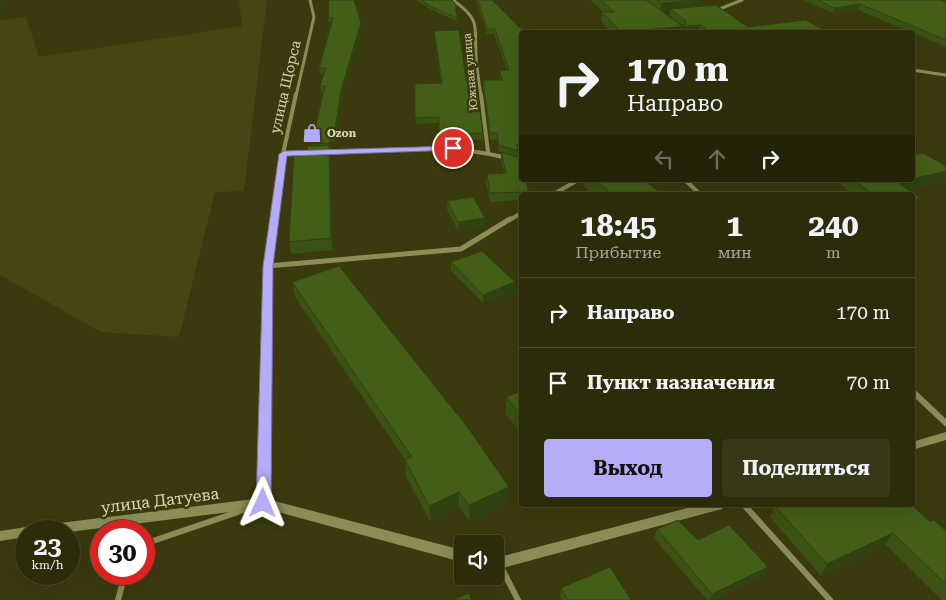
<!DOCTYPE html>
<html lang="ru">
<head>
<meta charset="utf-8">
<style>
	body { margin:0; font-family:"Roboto Serif",serif; background:#383818; color:#f1f3f6; height:100vh; display:flex; flex-direction:column; font-size:19px; white-space:nowrap }
	* { box-sizing:border-box; margin:0 }
	p { font-size:16px; color:#a6a79c }
	.icon { flex:none; width:28px; height:28px; fill:none; stroke:currentColor; stroke-width:2; stroke-linecap:round; stroke-linejoin:round }
	.map { position:relative; flex:1; overflow:hidden }
	.sheet { position:absolute; left:519px; top:192px; width:396px; height:315px; display:flex; flex-direction:column; background:#2c2c0a; border-radius:5px; box-shadow:0 5px 20px #0002,0 0 0 1px #48482b }
	.sheet>* { flex:none }
	.banner { position:absolute; left:519px; top:30px; width:396px; height:152px; border-radius:5px; box-shadow:0 5px 20px #0002,0 0 0 1px #48482b; background:#2c2c0a; color:#f1f3f6; overflow:hidden }
	.fabs { position:absolute; left:454px; top:535px; display:grid; gap:10px }
	.fabs a { display:grid; place-items:center; width:50px; height:50px; border-radius:5px; background:#2c2c0a; box-shadow:0 5px 20px #0002,0 0 0 1px #48482b; font-size:25px }
	.speed { position:absolute; left:15px; top:520px; display:flex; gap:10px; font-size:25px; font-weight:700; text-align:center }
	.speed>* { display:grid; place-content:center; width:65px; height:65px; border-radius:50%; background:#2c2c0a; box-shadow:0 5px 20px #0002,0 0 0 1px #48482b; line-height:1 }
	.speed small { font-size:12px; font-weight:400 }
	.speed .limit { border:8px solid #d22; background:#fff; color:#111 }
	.pin { position:absolute; display:grid; place-items:center; width:42px; height:42px; color:#fff; margin:-21px; border:2px solid #fff; border-radius:50%; box-shadow:0 1px 5px #0007 }
	.me { position:absolute; width:55px; margin:-28px; rotate:1deg; stroke-linejoin:round; filter:drop-shadow(0 0 4px #0008) }
	.turn { display:flex; align-items:center; gap:18px; height:105px; padding:0 25px; font-size:22px }
	.turn .icon { width:65px; height:65px; stroke-width:2.5 }
	.turn b { display:block; font-size:35px; line-height:42px }
	.lanes { display:flex; align-items:center; height:48px; padding:0 25px; background:#0003; justify-content:center; gap:25px; direction:ltr }
	.lanes .off { opacity:.35 }
	.eta { display:flex; justify-content:space-evenly; align-items:center; height:85px; text-align:center }
	.eta b { font-size:30px; font-weight:700; line-height:35px }
	.primary-button { display:flex; gap:10px; margin-top:auto; padding:10px 25px }
	.primary-button a { flex:1; height:58px; border-radius:5px; background:#b5acf8; color:#111; font-size:20px; font-weight:700; line-height:58px; text-align:center }
	.primary-button a+a { background:#383818; color:#f1f3f6 }
	ul { padding:0; list-style:none }
	li { display:flex; align-items:center; gap:15px; height:70px; padding:0 25px; border-top:1px solid #48482b }
	li div { flex:1 }
	li b { display:block; font-size:19px }
	li em { font-style:normal }
	.map>svg:first-child { display:block }
	.built { fill:#464514 }
	.lines { fill:none; stroke-linecap:round; stroke-linejoin:round }
	.minor-far3 { stroke:#8b8c56; stroke-width:3 }
	.minor-far2 { stroke:#8b8c56; stroke-width:4 }
	.minor-far1 { stroke:#8b8c56; stroke-width:5 }
	.minor { stroke:#8b8c56; stroke-width:6 }
	.tertiary { fill:#8b8c56; fill-rule:evenodd }
	.wall { fill:#3a5214; fill-rule:evenodd }
	.shaded-wall { fill:#2f4210 }
	.building { fill:#435f17; stroke:#2f4210 }
	.route { fill:#b5acf8; stroke:#7670a1 }
	.labels { text-anchor:middle; stroke-width:5; stroke-linejoin:round; paint-order:stroke }
	.far-street-label { font-size:11px; fill:#d9dab3; stroke:#3b3a0e }
	.far-poi-label { font-size:11px; font-weight:bold; fill:#d9dab3; stroke:#3b3a0e; text-anchor:start }
	.street-label { font-size:14px; fill:#d9dab3; stroke:#3b3a0e }
	.near-street-label { font-size:16px; fill:#d9dab3; stroke:#3b3a0e }
</style>
</head>
<body>
<div class="map">
<svg width="946" height="600" viewBox="0 0 946 600">
	<rect width="100%" height="100%" fill="#3b3a0e"/>
	<polygon class="built" points="239,0 267,0 244,191 215,192 179,337 101,332 0,275 0,20 26,17 39,57 242,26"/>
	<g class="lines">
		<g class="minor-far3">
			<path d="M453,0C482,21 474,26 476,57C477,70 479,83 481,96"/>
			<polyline points="717,10 742,0"/>
			<polyline points="912,70 946,75"/>
			<polyline points="296,96 314,17 310,0"/>
		</g>
		<g class="minor-far2">
			<polyline points="481,94 488,152"/>
			<path d="M324,153C386,151 446,142 507,158"/>
			<polyline points="283,154 300,154"/>
			<polyline points="685,180 701,195"/>
			<polyline points="552,195 578,180"/>
			<polyline points="274,221 283,154 296,94"/>
			<polyline points="508,221 521,213"/>
		</g>
		<g class="minor-far1">
			<polyline points="268,266 461,249 510,219"/>
			<polyline points="265,385 268,266 274,219"/>
		</g>
		<g class="minor">
			<polyline points="912,391 946,423"/>
			<polyline points="262,504 265,384"/>
			<polyline points="744,505 830,600"/>
			<polyline points="144,544 247,509"/>
			<polyline points="499,563 518,600"/>
			<polyline points="118,600 125,574"/>
		</g>
		<g class="tertiary">
			<polygon points="946,432 946,440 912,450 912,442"/>
			<polygon points="263,498 462,550 462,562 263,508 69,532 26,531 26,537 0,541 0,531 26,527 30,528 35,526"/>
			<polygon points="699,505 724,505 722,509 718,510 499,569 495,568 495,556 499,557"/>
		</g>
	</g>
	<g class="wall">
		<polygon points="329,0 354,0 361,23 362,27 342,96 335,141 330,142 331,149 330,149 331,156 333,250 291,254 289,242 307,150 311,146 311,144 323,92 321,92 320,86 324,73 320,73 319,68 331,22 329,22 328,18"/>
		<polygon points="416,0 452,0 457,18 457,21 432,10"/>
		<polygon points="476,0 492,0 521,32 521,151 518,151 518,157 528,192 528,195 521,195 521,200 490,202 486,182 487,174 504,173 501,160 501,152 502,152 499,152 497,139 490,140 483,86 483,80 500,80 499,77 500,71 507,70 494,34 487,34"/>
		<path d="M590,0H701L700,7L748,27L829,32H611L601,21L602,12H603ZM663,12H670L669,16Z"/>
		<polygon points="804,0 940,0 946,2 946,47 858,10 832,13"/>
		<polygon points="434,31 466,80 483,133 483,140 440,140 439,123 416,124 415,84 441,83"/>
		<polygon points="923,153 946,166 946,181 908,190 920,198 914,210 912,211 912,195 854,195 835,180 912,180 912,155"/>
		<polygon points="585,180 643,180 664,195 594,195 584,187"/>
		<polygon points="447,201 485,218 485,226 458,231 447,209"/>
		<polygon points="451,262 515,291 483,303 451,271"/>
		<polygon points="292,282 509,487 508,502 469,520 459,507 430,521 406,476 405,460 295,297"/>
		<polygon points="521,391 521,433 506,414 506,397"/>
		<polygon points="775,506 930,522 946,531 946,600 942,600 885,544 821,576 770,517"/>
		<polygon points="657,529 698,540 768,567 764,576 714,600 707,600 654,538"/>
		<polygon points="561,588 631,600 562,600 560,597"/>
	</g>
	<g class="shaded-wall">
		<polygon points="0,0 6,0 3,0 0,16"/>
		<polygon points="701,0 699,9 670,9 670,12 660,12 661,3"/>
		<polygon points="860,4 858,10 832,13 834,8"/>
		<polygon points="361,23 362,27 342,96 335,141 334,136 341,90"/>
		<polygon points="700,25 699,32 621,32"/>
		<polygon points="329,145 331,156 333,250 331,238"/>
		<polygon points="946,171 946,181 892,194 897,182 907,180 912,180 912,179"/>
		<polygon points="920,198 914,210 912,211 912,200"/>
		<polygon points="485,218 485,226 458,231 458,222"/>
		<polygon points="515,282 515,291 483,303 483,295"/>
		<polygon points="509,487 508,502 469,520 469,505"/>
		<polygon points="459,492 459,507 430,521 429,506"/>
		<polygon points="893,533 885,544 821,576 827,564"/>
		<polygon points="768,567 764,576 714,600 710,600 712,594"/>
	</g>
	<g class="building">
		<polygon points="329,0 354,0 361,23 341,90 334,136 330,136 330,143 311,144 325,86 320,86 326,68 319,68 333,18 328,18"/>
		<polygon points="421,0 452,0 455,3 457,18 432,7"/>
		<polygon points="478,0 492,0 520,28 523,28 526,32 521,32 521,144 517,144 518,151 499,145 497,133 490,133 483,80 502,80 500,71 509,70 495,29 487,29"/>
		<polygon points="601,0 646,0 682,26 686,24 686,21 670,9 716,5 748,27 805,20 829,32 711,32 700,25 621,32 602,12 614,12"/>
		<polygon points="657,0 697,0 661,3"/>
		<polygon points="818,0 940,0 946,2 946,40 860,4 834,8"/>
		<polygon points="459,30 466,80 476,80 483,133 439,134 439,117 415,118 415,84 442,83 434,31"/>
		<polygon points="329,145 331,238 289,242 294,151 307,150 308,146"/>
		<polygon points="501,152 520,158 521,162 521,180 526,180 528,192 490,193 487,174 506,173"/>
		<polygon points="923,153 946,166 946,171 912,179 912,155"/>
		<polygon points="595,180 643,180 664,195 614,195"/>
		<polygon points="854,180 907,180 897,182 920,198 912,200 912,195 874,195"/>
		<polygon points="473,197 485,218 458,222 447,201"/>
		<polygon points="482,251 515,282 483,295 451,262"/>
		<polygon points="339,266 468,428 509,487 469,505 459,492 429,506 405,460 412,457 292,282"/>
		<polygon points="521,391 521,415 506,397"/>
		<polygon points="777,505 912,505 930,522 934,520 946,531 946,584 893,533 827,564 775,506"/>
		<polygon points="678,520 698,540 729,525 768,567 712,594 657,529"/>
		<polygon points="610,567 631,600 568,600 561,588"/>
		<polygon points="469,593 472,600 453,600"/>
	</g>
	<polygon class="route" points="453,146 456,147 456,150 287,156 273,266 271,503 269,508 263,510 258,508 256,503 263,266 279,154 284,151"/>
	<defs>
		<g id="shop-bare" transform="scale(1.5)"><path d="M-5-2.5h2.3a2.7 3.5 0 0 1 5.4 0H5L5.5 6h-11ZM-1.5-2.5h3a1.5 2.3 0 0 0-3 0Z" fill="#b5acf8" stroke="#3b3a0e" stroke-width="2.5" paint-order="stroke"/></g>
	</defs>
	<g fill-rule="evenodd">
		<use href="#shop-bare" x="312" y="133"/>
	</g>
	<g class="labels">
		<g class="far-street-label">
			<text transform="translate(470 72) rotate(-95)" y="4">Южная улица</text>
		</g>
		<g class="far-poi-label">
			<text x="327" y="137">Ozon</text>
		</g>
		<g class="street-label">
			<text transform="translate(285 87) rotate(-77)" y="5">улица Щорса</text>
		</g>
		<g class="near-street-label">
			<text transform="translate(160 500) rotate(-7)" y="6">улица Датуева</text>
		</g>
	</g>
</svg>
<div class="fabs">
<a><svg class="icon" aria-label="sound" viewBox="0 0 24 24"><path d="M4 9h4l5-4v14l-5-4H4zM17 9q2 3 0 6"/></svg></a>
</div>
<div class="speed"><div>23<small>km/h</small></div><div class="limit">30</div></div>
<div class="pin" style="left:453px;top:148px;background:#d93025"><svg class="icon" aria-label="arrive" viewBox="0 0 24 24"><path d="M6 21V4h12l-3 4 3 4H6"/></svg></div>
<svg class="me" style="left:263px;top:503px" viewBox="-20 -20 40 40"><path d="M0-17L14 15 0 8-14 15z" fill="#b5acf8" stroke="#fff" stroke-width="4"/></svg>
<div class="banner">
<div class="turn"><svg class="icon" aria-label="right" viewBox="0 0 24 24"><path d="M7 20v-9h11M14 6l5 5-5 5"/></svg><div><b>170 m</b>Направо</div></div>
<div class="lanes"><svg class="icon off" aria-label="left" viewBox="0 0 24 24"><path d="M17 20v-9H6M10 6l-5 5 5 5"/></svg><svg class="icon off" aria-label="ahead" viewBox="0 0 24 24"><path d="M12 20V5M6 11l6-6 6 6"/></svg><svg class="icon" aria-label="right" viewBox="0 0 24 24"><path d="M7 20v-9h11M14 6l5 5-5 5"/></svg></div>
</div>
<section class="sheet">
<div class="eta">
<div><b>18:45</b><p>Прибытие</p></div>
<div><b>1</b><p>мин</p></div>
<div><b>240</b><p>m</p></div>
</div>
<ul>
<li><svg class="icon" aria-label="right" viewBox="0 0 24 24"><path d="M7 20v-9h11M14 6l5 5-5 5"/></svg><div><b>Направо</b></div><em>170 m</em></li>
<li><svg class="icon" aria-label="arrive" viewBox="0 0 24 24"><path d="M6 21V4h12l-3 4 3 4H6"/></svg><div><b>Пункт назначения</b></div><em>70 m</em></li>
</ul>
<div class="primary-button"><a>Выход</a><a>Поделиться</a></div>
</section>
</div>
</body>
</html>
